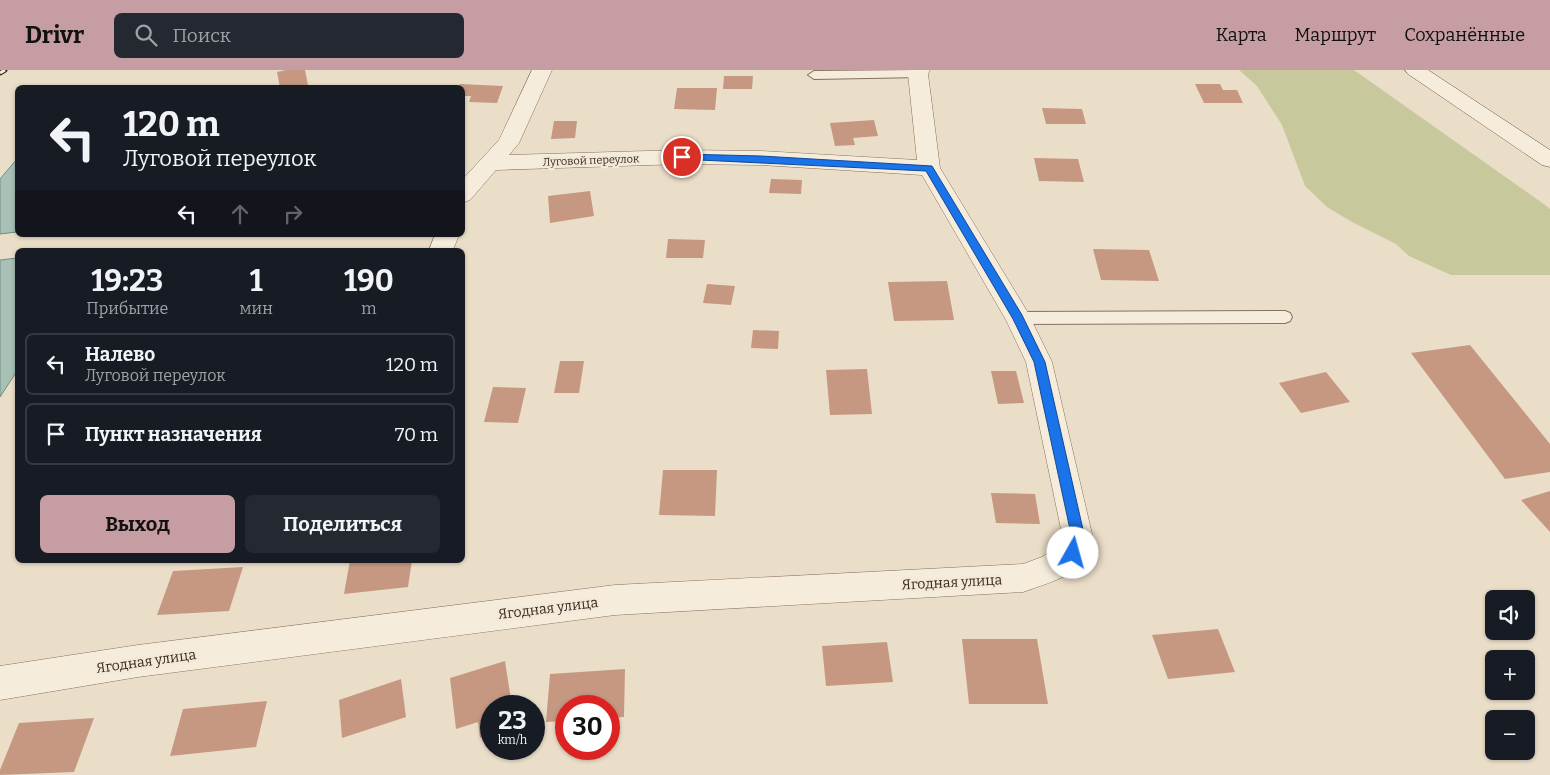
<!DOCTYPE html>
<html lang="ru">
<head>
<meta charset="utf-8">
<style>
	body { margin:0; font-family:Bitter,serif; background:#242831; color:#f1f3f6; height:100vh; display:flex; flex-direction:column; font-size:19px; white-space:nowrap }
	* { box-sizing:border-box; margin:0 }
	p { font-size:16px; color:#9ea1a6 }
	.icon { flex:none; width:28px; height:28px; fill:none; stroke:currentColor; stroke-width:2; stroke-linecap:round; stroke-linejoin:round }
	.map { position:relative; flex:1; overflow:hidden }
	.drawer { position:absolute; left:15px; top:178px; width:450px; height:315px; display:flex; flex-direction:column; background:#171b24; border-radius:8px; box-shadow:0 1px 4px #0004 }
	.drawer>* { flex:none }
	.guide { position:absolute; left:15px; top:15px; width:450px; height:152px; border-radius:8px; box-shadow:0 1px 4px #0004; background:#171b24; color:#f1f3f6; overflow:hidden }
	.controls { position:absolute; left:1485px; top:520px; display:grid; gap:10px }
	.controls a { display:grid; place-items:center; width:50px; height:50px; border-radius:8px; background:#171b24; box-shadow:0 1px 4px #0004; font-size:25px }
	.speed { position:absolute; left:480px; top:625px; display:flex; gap:10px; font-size:25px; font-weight:700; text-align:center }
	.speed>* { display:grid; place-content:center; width:65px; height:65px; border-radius:50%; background:#171b24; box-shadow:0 1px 4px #0004; line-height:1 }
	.speed small { font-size:12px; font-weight:400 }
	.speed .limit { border:8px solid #d22; background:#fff; color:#111 }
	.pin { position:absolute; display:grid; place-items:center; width:42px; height:42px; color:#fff; margin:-21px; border:2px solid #fff; border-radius:50%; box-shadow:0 1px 5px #0007 }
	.me { position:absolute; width:55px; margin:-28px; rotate:7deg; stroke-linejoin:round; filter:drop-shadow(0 0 4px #0008) }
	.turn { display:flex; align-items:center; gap:18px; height:105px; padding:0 25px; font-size:22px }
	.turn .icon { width:65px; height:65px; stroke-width:2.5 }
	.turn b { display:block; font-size:35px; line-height:42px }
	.lanes { display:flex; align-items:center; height:48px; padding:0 25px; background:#0003; justify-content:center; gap:25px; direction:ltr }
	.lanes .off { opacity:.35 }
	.eta { display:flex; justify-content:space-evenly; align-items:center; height:85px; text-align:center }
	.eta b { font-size:30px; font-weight:700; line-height:35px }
	.primary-button { display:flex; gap:10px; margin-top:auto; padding:10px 25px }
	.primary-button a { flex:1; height:58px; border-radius:8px; background:#c59da2; color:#111; font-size:20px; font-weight:700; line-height:58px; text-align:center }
	.primary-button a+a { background:#242831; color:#f1f3f6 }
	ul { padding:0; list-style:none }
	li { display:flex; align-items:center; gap:15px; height:62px; margin:0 10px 8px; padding:0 15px; border:2px solid #363941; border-radius:8px }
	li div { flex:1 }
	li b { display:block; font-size:19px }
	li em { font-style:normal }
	header { display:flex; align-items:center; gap:30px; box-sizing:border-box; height:70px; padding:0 25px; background:#c59da2; color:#111 }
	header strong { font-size:24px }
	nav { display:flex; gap:28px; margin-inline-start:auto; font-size:18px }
	.search { width:350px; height:45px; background:#242831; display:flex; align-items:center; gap:12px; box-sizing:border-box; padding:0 18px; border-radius:8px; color:#9ea1a6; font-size:19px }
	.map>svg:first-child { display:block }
	.green { fill:#c7c99d }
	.water { fill:#a9c0b7; stroke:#708e84 }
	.building { fill:#c69882 }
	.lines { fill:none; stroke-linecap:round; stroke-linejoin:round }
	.lane-casing { stroke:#86705f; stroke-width:2 }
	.street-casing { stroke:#86705f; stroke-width:1 }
	.secondary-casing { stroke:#685242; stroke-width:1 }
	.lane { fill:#f6ecdc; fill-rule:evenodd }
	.street { fill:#f6ecdc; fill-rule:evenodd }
	.secondary { fill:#f6ecdc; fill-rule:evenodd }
	.rail-casing { stroke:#382a21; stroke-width:5 }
	.rail { stroke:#f3e9d8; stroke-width:3; stroke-dasharray:9; stroke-linecap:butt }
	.route { fill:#1a73e8; stroke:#114b97 }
	.labels { text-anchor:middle; stroke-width:5; stroke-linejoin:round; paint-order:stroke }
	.far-street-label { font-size:11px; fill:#382a21; stroke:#f3e9d8 }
	.street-label { font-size:14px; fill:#382a21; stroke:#f3e9d8 }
</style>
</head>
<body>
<header>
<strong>Drivr</strong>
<div class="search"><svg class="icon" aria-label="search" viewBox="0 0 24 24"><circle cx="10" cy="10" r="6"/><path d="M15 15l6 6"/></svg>Поиск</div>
<nav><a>Карта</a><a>Маршрут</a><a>Сохранённые</a></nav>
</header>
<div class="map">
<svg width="1550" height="705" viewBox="0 0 1550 705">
	<rect width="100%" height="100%" fill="#ebdec9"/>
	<polygon class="green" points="1239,0 1354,0 1548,137 1550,139 1550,205 1451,205 1409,186 1396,174 1352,152 1327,137 1305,116 1282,55 1257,16"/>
	<g class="water">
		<polygon points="17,89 17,162 0,164 0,109"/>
		<polygon points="17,188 17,301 0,327 0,190"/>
	</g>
	<g class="building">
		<polygon points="286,0 305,0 308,15 297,18 280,18 277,2"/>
		<polygon points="724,6 753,6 752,19 723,19"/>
		<polygon points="460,14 503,16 497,33 469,32 471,26 462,26 462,18 458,18"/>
		<polygon points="1195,14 1220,14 1223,20 1237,20 1243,33 1204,33"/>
		<polygon points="677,18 717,18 715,40 674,39"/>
		<polygon points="1042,38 1082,39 1086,54 1046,54"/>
		<polygon points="874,50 878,66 853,68 855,75 835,76 830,53"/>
		<polygon points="554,51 577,51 575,68 551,69"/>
		<polygon points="1034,88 1078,89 1084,112 1039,111"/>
		<polygon points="771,109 802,110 801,124 769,123"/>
		<polygon points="590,121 594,146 550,153 548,126"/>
		<polygon points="668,169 705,170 703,188 666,188"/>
		<polygon points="1093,179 1149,180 1159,211 1101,210"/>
		<polygon points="947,211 954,250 894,251 888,212"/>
		<polygon points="707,214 735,216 731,235 703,233"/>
		<polygon points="753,260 779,261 778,279 751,278"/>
		<polygon points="1470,275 1550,374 1550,402 1505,409 1411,283"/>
		<polygon points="560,291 584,291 579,323 554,323"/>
		<polygon points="867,299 872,344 830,345 826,300"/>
		<polygon points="991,301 1016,301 1024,333 998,334"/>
		<polygon points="1326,302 1350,332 1301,343 1279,313"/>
		<polygon points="493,317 526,318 518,353 484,352"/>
		<polygon points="663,400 717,400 715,446 659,445"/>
		<polygon points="1550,421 1550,462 1521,430"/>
		<polygon points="991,423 1035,424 1040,454 996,453"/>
		<polygon points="350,490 412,490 408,517 344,524"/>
		<polygon points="243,497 229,541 157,545 173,501"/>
		<polygon points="1218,559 1235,602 1168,609 1152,565"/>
		<polygon points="962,569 1037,569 1048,634 969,634"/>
		<polygon points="887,572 893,612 826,616 822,576"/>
		<polygon points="505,591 512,636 491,636 491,664 480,668 478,652 456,659 450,608"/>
		<polygon points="625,599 624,647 609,648 609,636 566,636 566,651 546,652 550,604"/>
		<polygon points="401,609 406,647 342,668 339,630"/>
		<polygon points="267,631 256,677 170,686 183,639"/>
		<polygon points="94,648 74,702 0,705 0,700 19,653"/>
	</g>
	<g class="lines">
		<g class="lane-casing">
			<g id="lane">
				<polygon points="918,0 924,4 922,7 814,9 808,5 814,1"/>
				<polygon points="1285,241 1290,243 1292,247 1290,251 1285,253 1018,254 1013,252 1011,248 1013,244 1018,242"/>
			</g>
		</g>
		<g class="street-casing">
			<g id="street">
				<path d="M532,0H552L519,73L509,85L682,80L761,81L917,90L908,4L910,0H930L928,4L940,98L1027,241L1052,292L1092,464C1090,473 1089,482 1085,490C1076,506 1039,516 1023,522L615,545L138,607L0,630V596L138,575L615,515L1023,494L1042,487L1060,475L1062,464L1026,292L1006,250L922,105L761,95L682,94L496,100L470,130L462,133V110L499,70Z"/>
				<polygon points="435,165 459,165 453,180 429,180"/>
			</g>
		</g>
		<g class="secondary-casing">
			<polygon id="secondary" points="1405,0 1428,0 1550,80 1550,97 1542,95 1408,4"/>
		</g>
		<use href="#lane" class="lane"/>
		<use href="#street" class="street"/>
		<use href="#secondary" class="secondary"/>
		<g class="rail-casing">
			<polyline id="rail" points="0,3 5,0"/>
		</g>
		<use href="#rail" class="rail"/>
	</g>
	<polygon class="route" points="682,84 761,86 932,96 1022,245 1045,292 1084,464 1078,487 1073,489 1069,487 1067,483 1071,464 1034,292 1013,249 926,101 679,89 679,85"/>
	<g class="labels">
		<g class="far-street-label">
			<text transform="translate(591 90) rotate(-2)" y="4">Луговой переулок</text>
		</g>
		<g class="street-label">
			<text transform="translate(952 512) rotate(-3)" y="5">Ягодная улица</text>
			<text transform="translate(548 538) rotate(-7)" y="5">Ягодная улица</text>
			<text transform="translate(146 591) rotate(-8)" y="5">Ягодная улица</text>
		</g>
	</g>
</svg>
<div class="controls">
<a><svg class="icon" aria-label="sound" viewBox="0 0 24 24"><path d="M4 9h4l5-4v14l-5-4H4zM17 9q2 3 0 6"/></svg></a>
<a>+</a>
<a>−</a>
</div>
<div class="speed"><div>23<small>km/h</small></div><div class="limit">30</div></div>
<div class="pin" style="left:682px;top:87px;background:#d93025"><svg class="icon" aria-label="arrive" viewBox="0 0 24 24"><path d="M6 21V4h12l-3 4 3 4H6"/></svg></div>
<svg class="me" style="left:1073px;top:483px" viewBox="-20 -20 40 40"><circle r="19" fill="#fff"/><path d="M0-13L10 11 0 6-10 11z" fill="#1a73e8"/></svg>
<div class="guide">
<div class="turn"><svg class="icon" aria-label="left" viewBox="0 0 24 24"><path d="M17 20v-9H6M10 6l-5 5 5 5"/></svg><div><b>120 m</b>Луговой переулок</div></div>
<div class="lanes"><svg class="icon" aria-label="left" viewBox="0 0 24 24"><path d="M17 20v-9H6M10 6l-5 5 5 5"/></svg><svg class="icon off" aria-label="ahead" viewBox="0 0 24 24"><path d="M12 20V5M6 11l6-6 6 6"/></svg><svg class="icon off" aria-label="right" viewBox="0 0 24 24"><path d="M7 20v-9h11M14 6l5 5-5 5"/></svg></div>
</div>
<section class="drawer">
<div class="eta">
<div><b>19:23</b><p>Прибытие</p></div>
<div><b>1</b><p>мин</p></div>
<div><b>190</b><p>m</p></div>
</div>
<ul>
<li><svg class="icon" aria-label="left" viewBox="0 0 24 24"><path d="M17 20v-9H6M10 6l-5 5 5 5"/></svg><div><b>Налево</b><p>Луговой переулок</p></div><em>120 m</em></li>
<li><svg class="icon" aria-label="arrive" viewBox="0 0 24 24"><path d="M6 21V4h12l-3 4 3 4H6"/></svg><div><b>Пункт назначения</b></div><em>70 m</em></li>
</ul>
<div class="primary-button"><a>Выход</a><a>Поделиться</a></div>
</section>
</div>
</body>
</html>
